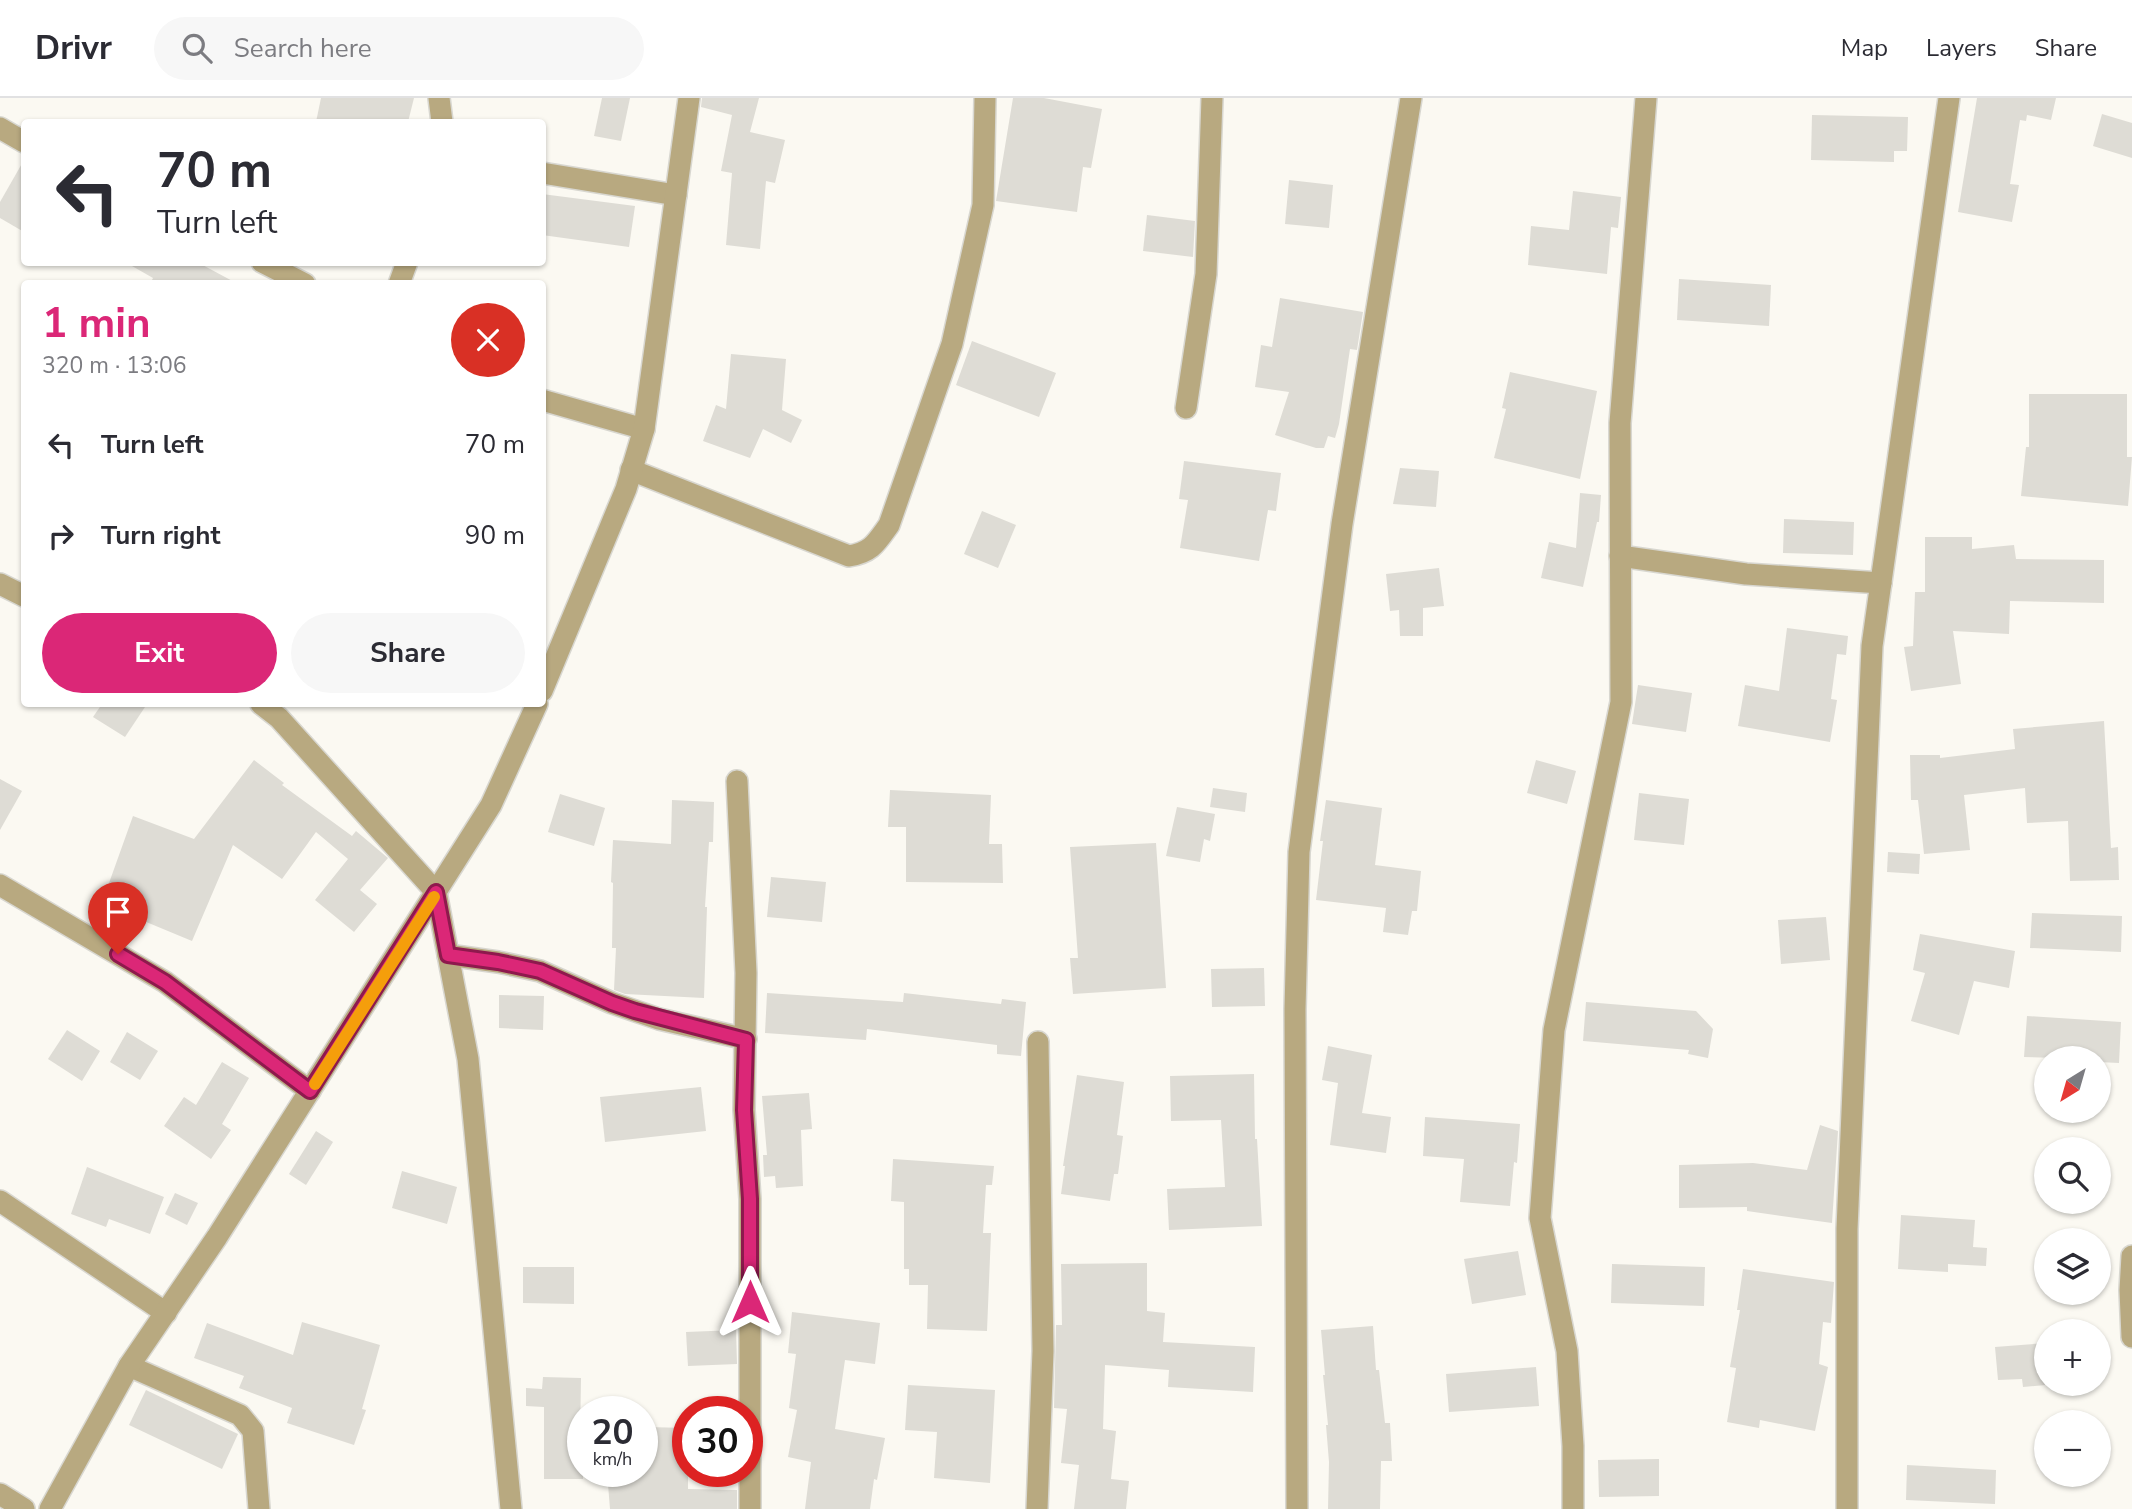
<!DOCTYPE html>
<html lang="en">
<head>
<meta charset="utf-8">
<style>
	body { margin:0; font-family:"Nunito Sans",sans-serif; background:#f7f7f7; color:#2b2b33; height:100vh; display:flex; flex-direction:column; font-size:26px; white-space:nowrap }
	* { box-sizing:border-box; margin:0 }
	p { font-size:23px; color:#7c7c81 }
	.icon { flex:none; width:38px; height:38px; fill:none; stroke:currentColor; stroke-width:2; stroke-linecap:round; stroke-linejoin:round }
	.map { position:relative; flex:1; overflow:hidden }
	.panel { position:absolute; left:21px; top:182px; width:525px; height:427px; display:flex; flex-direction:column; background:#fff; border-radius:7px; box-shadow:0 2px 5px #0004 }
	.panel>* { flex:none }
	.guide { position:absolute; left:21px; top:21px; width:525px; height:147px; border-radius:7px; box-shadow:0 2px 5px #0004; background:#fff; color:#2b2b33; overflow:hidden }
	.needle { width:46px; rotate:217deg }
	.fabs { position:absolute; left:2034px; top:948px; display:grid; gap:14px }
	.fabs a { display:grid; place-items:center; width:77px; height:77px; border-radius:50%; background:#fff; box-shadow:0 2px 5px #0004; font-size:35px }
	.speed { position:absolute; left:567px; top:1298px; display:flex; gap:14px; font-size:35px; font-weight:700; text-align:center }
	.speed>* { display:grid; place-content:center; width:91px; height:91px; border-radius:50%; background:#fff; box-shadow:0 2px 5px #0004; line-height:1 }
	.speed small { font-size:18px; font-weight:400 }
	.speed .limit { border:10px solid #d22; background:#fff; color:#111 }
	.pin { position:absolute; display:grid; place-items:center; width:60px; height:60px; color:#fff; margin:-72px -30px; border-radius:50% 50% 50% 0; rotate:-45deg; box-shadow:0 0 7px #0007 }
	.pin .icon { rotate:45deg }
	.me { position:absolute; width:77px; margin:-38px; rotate:0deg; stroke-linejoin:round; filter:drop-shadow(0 0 5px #0008) }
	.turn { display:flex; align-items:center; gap:24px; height:147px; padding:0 21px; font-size:32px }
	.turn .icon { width:91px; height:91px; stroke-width:2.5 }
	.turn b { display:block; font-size:49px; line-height:60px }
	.round { display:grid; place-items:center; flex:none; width:74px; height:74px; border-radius:37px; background:#f7f7f7 }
	.summary { display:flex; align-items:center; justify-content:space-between; height:119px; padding:0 21px }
	h1 { font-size:42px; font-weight:700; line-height:52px; color:#db2777 }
	.action { display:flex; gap:14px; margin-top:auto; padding:14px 21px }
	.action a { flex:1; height:80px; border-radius:42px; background:#db2777; color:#fff; font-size:28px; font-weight:700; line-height:80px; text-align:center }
	.action a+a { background:#f7f7f7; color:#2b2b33 }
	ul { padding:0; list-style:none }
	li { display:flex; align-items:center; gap:21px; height:91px; padding:0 21px }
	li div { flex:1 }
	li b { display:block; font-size:26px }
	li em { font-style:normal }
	header { display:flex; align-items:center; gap:42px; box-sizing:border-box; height:98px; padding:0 35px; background:#fff; border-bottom:2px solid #e1e1e2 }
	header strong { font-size:33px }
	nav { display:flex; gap:38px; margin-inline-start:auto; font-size:24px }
	.search { width:490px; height:63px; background:#f7f7f7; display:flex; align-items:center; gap:18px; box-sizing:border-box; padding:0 24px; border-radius:38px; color:#7c7c81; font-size:26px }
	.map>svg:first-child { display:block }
	.building { fill:#dedcd5 }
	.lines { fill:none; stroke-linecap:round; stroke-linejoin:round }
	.street-casing { stroke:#d8d7d0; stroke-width:24 }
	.street { stroke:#b8a980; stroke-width:21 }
	.route-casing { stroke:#8e194d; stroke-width:18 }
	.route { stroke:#db2777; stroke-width:12 }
	.slow { stroke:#f59e0b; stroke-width:12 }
</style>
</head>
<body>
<header>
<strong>Drivr</strong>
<div class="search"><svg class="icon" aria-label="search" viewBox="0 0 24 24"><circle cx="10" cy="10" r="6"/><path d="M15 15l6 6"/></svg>Search here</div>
<nav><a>Map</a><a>Layers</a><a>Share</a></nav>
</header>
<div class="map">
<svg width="2132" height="1411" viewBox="0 0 2132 1411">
	<rect width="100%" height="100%" fill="#fbf9f2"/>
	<g class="building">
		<polygon points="321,0 414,0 408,24 316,24"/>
		<polygon points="602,0 630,0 621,43 594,38"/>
		<polygon points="702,0 759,0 750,34 785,42 775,85 766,83 760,151 726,147 732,75 721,73 732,17 701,9"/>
		<polygon points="1013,0 1044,0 1102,11 1091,70 1083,69 1077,114 996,103"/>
		<polygon points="1977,0 2056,0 2051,22 2027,17 2026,23 2020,22 2010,86 2019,87 2012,124 1958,114"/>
		<polygon points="2102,16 2132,25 2132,60 2093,48"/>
		<polygon points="1812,17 1908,19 1907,53 1894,53 1894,64 1811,62"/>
		<polygon points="24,62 24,134 0,120 0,104"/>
		<polygon points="1289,82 1333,87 1329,130 1285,126"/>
		<polygon points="1573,93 1621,99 1618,130 1611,129 1607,176 1528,167 1531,128 1569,132"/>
		<polygon points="542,96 635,108 629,149 542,137"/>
		<polygon points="1147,117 1195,123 1193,159 1143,153"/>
		<polygon points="125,164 197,164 238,186 150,186 153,180"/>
		<polygon points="1679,181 1771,187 1769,228 1677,222"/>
		<polygon points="1280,200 1363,214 1357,252 1350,251 1339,326 1335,340 1328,338 1324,350 1316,350 1275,337 1289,294 1255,289 1261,247 1272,249"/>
		<polygon points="972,243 1056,275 1039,319 956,287"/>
		<polygon points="731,256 786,261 782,312 802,322 791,345 763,331 750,360 703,343 716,307 726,311"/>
		<polygon points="1510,274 1597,293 1580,381 1494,360 1506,311 1502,310"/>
		<polygon points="2029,296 2127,296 2127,359 2132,359 2128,408 2021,398 2026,349 2029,349"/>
		<polygon points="1184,363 1281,375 1276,413 1268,412 1259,463 1180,450 1188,402 1179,401"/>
		<polygon points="1400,370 1439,373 1436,409 1393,406"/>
		<polygon points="1580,395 1601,397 1599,424 1597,424 1583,489 1541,480 1549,444 1576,450"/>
		<polygon points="982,413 1016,427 998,470 964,456"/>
		<polygon points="1784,421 1854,424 1853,457 1783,455"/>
		<polygon points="1925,439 1972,439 1972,451 2014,447 2016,461 2104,462 2104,505 2010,503 2009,536 1953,533 1961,586 1911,593 1904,549 1913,548 1915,494 1925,494"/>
		<polygon points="1439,470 1444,508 1423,510 1423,538 1400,538 1399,512 1390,513 1386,476"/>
		<polygon points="1787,530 1848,538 1846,557 1837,556 1831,601 1837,602 1830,644 1738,628 1745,587 1779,593"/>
		<polygon points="1638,587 1692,595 1686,634 1632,626"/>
		<polygon points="102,606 147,606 125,639 93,619"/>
		<polygon points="2104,623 2111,750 2118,749 2119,782 2070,783 2068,723 2027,725 2025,690 1964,697 1970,752 1924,756 1918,702 1911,702 1910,657 1940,657 1940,660 2015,651 2013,631"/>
		<polygon points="254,662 284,685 282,687 352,738 356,733 388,760 360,792 377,806 354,834 315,802 348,761 316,734 282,781 233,747 192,843 139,821 137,827 99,813 133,718 194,741"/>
		<polygon points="1536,662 1576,673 1567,706 1527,695"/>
		<polygon points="0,681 22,693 0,732"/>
		<polygon points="1213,690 1247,695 1245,714 1210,709"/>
		<polygon points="890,692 991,697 989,746 1002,746 1003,785 906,784 906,729 888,729"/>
		<polygon points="1639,695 1689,701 1684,747 1634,742"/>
		<polygon points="560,696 605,710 594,748 548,734"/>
		<polygon points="672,702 714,704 713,744 709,744 705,809 707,809 704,900 625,896 614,892 616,850 612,850 613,785 611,784 613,742 671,746"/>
		<polygon points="1326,702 1382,710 1375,767 1421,773 1417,813 1412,813 1408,837 1383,834 1386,810 1316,802 1323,743 1320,743"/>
		<polygon points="1177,709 1215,716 1210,743 1204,741 1200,764 1166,758"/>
		<polygon points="1156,745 1166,890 1073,896 1070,860 1078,860 1070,749"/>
		<polygon points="1888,754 1920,756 1919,776 1887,774"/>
		<polygon points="771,779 826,784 822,824 767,819"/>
		<polygon points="2032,815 2122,818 2121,854 2030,850"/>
		<polygon points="1826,819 1830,862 1781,866 1778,822"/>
		<polygon points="1920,836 2015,853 2009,890 1974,883 1959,937 1911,923 1925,875 1913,872"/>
		<polygon points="1264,870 1265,908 1212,909 1211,871"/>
		<polygon points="767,895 903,904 904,895 1001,906 1002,901 1026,904 1021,958 997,956 997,947 867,931 866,942 765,935"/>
		<polygon points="499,897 544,898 543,932 499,930"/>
		<polygon points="1586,904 1696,913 1713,931 1708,960 1688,956 1689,952 1583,943"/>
		<polygon points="2027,918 2121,924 2119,965 2098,964 2098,961 2024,959"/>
		<polygon points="67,932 100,953 82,983 48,961"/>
		<polygon points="127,934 158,953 140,982 110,964"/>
		<polygon points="1328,948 1372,957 1362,1015 1391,1019 1386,1055 1330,1047 1338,985 1322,982"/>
		<polygon points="222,964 249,980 222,1026 231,1032 211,1061 164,1028 184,999 196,1007"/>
		<polygon points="1254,976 1255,1041 1257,1041 1262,1128 1169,1132 1167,1091 1225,1089 1221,1022 1171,1023 1170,978"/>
		<polygon points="1077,977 1124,984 1117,1037 1123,1038 1118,1076 1114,1076 1110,1103 1061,1096 1065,1068 1063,1068"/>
		<polygon points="701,989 706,1033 605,1044 600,999"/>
		<polygon points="809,995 812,1031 801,1032 803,1088 776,1090 775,1078 764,1079 763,1057 767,1057 762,998"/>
		<polygon points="1425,1019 1520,1026 1517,1065 1514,1064 1510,1108 1460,1104 1464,1061 1423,1058"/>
		<polygon points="1820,1027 1838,1033 1832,1125 1747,1113 1747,1109 1679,1110 1679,1067 1753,1065 1807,1072"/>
		<polygon points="316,1033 333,1044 306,1087 289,1076"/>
		<polygon points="893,1061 994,1068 992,1087 986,1087 983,1135 991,1135 987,1233 927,1231 928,1187 909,1187 909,1171 904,1171 904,1104 891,1103"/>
		<polygon points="87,1069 164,1099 150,1136 109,1121 106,1129 71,1116"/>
		<polygon points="402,1073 457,1089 447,1126 392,1110"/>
		<polygon points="175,1095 198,1105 187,1127 165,1116"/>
		<polygon points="1901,1117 1975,1122 1973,1149 1987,1150 1986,1168 1948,1166 1948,1174 1898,1171"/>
		<polygon points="1518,1153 1526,1197 1472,1206 1464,1161"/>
		<polygon points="1147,1165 1147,1213 1165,1215 1163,1244 1255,1249 1253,1294 1168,1289 1169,1272 1105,1267 1103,1331 1116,1333 1111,1381 1129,1383 1126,1411 1074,1411 1079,1367 1061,1365 1067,1311 1054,1310 1056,1227 1062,1227 1061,1166"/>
		<polygon points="1612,1166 1705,1169 1704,1208 1611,1205"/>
		<polygon points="523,1169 574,1169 574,1206 523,1205"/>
		<polygon points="1743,1171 1834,1184 1831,1225 1823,1224 1819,1266 1828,1269 1815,1333 1760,1322 1759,1330 1727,1324 1736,1270 1730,1269 1740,1212 1737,1212"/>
		<polygon points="792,1214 880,1225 875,1266 845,1262 835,1331 885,1340 877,1382 874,1381 870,1411 805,1411 811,1364 788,1359 797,1312 789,1310 796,1256 788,1255"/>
		<polygon points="302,1224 380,1247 362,1311 366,1312 354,1347 287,1325 292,1310 239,1290 244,1278 194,1260 207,1225 293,1257"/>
		<polygon points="1373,1228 1376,1272 1379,1272 1385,1325 1390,1325 1392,1363 1381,1363 1380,1411 1328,1411 1329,1364 1326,1327 1328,1327 1323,1277 1325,1277 1321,1232"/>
		<polygon points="736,1232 737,1266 688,1268 686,1234"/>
		<polygon points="2046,1245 2046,1287 2023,1289 2022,1281 1998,1282 1995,1249"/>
		<polygon points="1536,1269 1539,1308 1449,1314 1446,1276"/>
		<polygon points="543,1279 581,1280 580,1342 583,1342 583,1381 544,1381 544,1309 526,1308 526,1290 542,1291"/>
		<polygon points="908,1287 995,1292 990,1385 934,1380 937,1334 905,1332"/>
		<polygon points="146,1292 238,1336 222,1371 129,1327"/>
		<polygon points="646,1329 688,1330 688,1391 737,1392 737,1411 610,1411 607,1374 645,1374"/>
		<polygon points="1659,1361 1659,1398 1599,1399 1598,1362"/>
		<polygon points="1907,1367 1996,1372 1995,1406 1906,1402"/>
	</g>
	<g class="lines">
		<g class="street-casing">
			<g id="street">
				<polyline points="439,0 442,24"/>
				<polyline points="0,30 24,44"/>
				<polyline points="542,75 676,97"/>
				<polyline points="262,164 305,186"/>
				<polyline points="399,186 407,164"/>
				<polyline points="542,302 644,331"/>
				<polyline points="1186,310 1206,176 1212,0"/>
				<path d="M631,372L849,458C872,454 876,445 889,427L952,246L983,107L985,0"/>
				<polyline points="1620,458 1746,476 1881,485"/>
				<polyline points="0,486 24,498"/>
				<polyline points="542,593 626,391 644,331 689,0"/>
				<polyline points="261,606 279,620 436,794 468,961 511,1411"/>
				<polyline points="737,683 746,875 744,1012 750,1101 750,1411"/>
				<polyline points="0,787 165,884 310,993"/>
				<polyline points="448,857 498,864 540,873 612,905 659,921 746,941"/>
				<polyline points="0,1103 166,1215"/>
				<polyline points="2132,1158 2130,1192 2132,1239"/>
				<polyline points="129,1268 240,1317 253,1333 259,1411"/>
				<polyline points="0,1396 24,1411"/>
				<polyline points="50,1411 129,1268 217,1139 491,707 537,606"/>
				<polyline points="1037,1411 1043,1253 1038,944"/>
				<polyline points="1297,1411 1295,911 1299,754 1342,426 1411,0"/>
				<polyline points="1573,1411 1573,1348 1567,1253 1540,1120 1554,932 1621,604 1620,325 1646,0"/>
				<polyline points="1847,1411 1847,1131 1872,548 1949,0"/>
			</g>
		</g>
		<use href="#street" class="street"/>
	</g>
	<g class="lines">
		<g class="route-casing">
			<polyline id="route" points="118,856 165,884 310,993 436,794 448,857 498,864 540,873 612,905 635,913 746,942 744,1012 750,1101 750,1204"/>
		</g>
		<use href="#route" class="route"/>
		<polyline class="slow" points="315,986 434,799"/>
	</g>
</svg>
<div class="fabs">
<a><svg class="needle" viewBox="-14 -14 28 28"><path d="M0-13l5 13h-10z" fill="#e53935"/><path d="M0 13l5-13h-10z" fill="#7c7c81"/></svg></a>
<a><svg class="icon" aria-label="search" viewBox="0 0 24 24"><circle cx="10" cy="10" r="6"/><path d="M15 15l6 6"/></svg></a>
<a><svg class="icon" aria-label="layers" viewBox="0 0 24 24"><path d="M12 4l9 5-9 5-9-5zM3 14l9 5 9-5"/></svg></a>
<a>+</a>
<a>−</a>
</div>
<div class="speed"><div>20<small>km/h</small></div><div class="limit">30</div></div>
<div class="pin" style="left:118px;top:856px;background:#d93025"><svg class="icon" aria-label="arrive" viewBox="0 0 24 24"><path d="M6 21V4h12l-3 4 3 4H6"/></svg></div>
<svg class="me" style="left:750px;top:1204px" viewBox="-20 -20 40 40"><path d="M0-17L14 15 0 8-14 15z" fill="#db2777" stroke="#fff" stroke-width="4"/></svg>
<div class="guide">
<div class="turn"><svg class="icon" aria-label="left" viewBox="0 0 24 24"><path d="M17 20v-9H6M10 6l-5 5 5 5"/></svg><div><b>70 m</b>Turn left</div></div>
</div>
<section class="panel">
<div class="summary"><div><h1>1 min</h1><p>320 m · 13:06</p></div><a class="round" style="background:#d93025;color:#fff"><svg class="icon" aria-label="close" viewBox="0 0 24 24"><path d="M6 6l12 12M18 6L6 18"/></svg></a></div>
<ul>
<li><svg class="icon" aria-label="left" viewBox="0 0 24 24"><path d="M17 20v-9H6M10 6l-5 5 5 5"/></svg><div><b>Turn left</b></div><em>70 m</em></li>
<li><svg class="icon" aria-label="right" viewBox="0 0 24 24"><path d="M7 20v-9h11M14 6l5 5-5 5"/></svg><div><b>Turn right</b></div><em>90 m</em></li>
</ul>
<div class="action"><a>Exit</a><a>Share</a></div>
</section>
</div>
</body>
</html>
